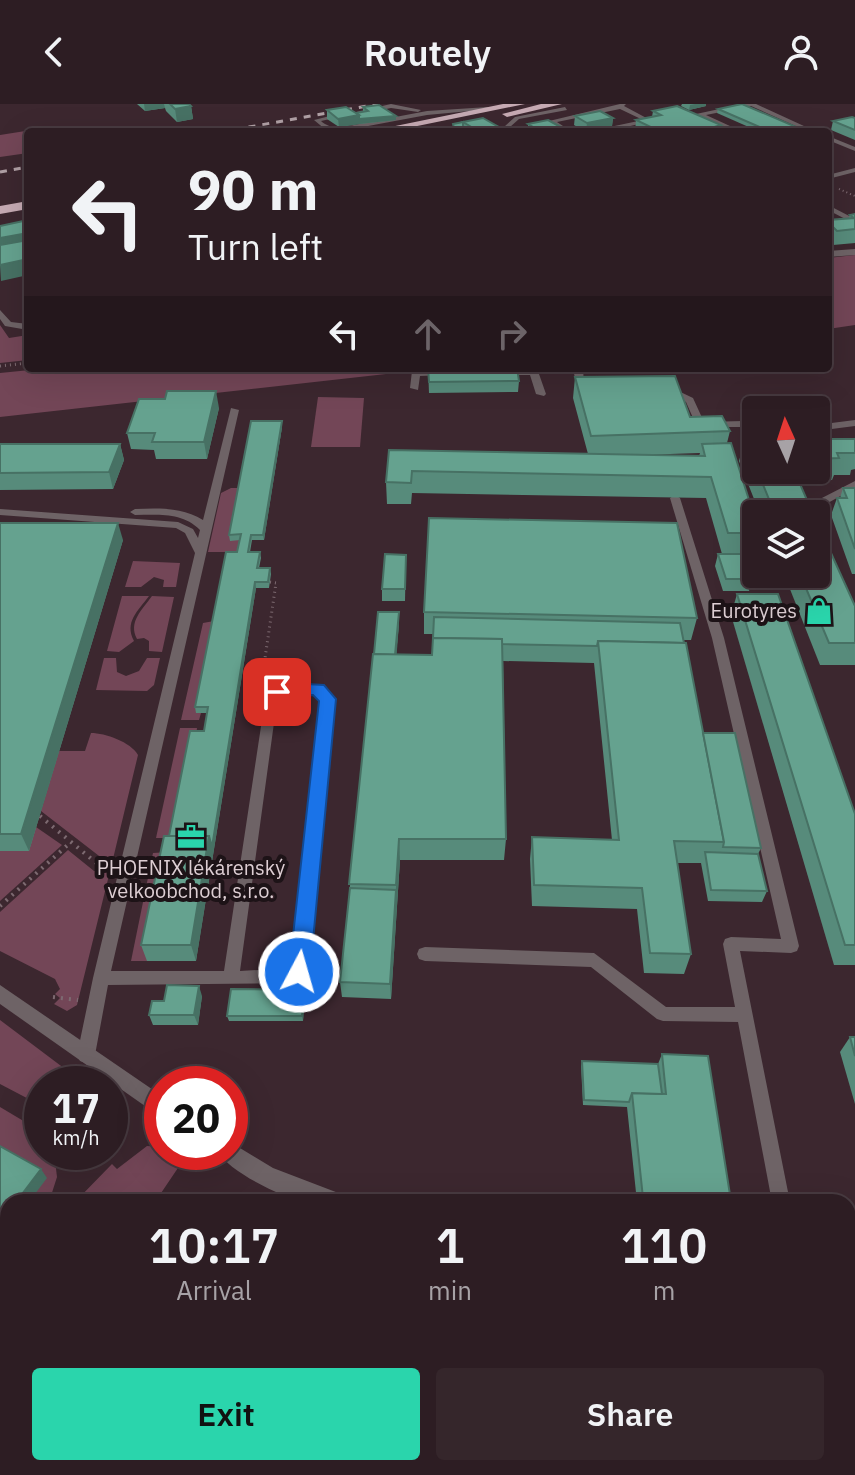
<!DOCTYPE html>
<html lang="en">
<head>
<meta charset="utf-8">
<style>
	body { margin:0; font-family:"IBM Plex Sans",sans-serif; background:#35262b; color:#f1f3f6; height:100vh; display:flex; flex-direction:column; font-size:30px; white-space:nowrap }
	* { box-sizing:border-box; margin:0 }
	p { font-size:26px; color:#a7a2a6 }
	.icon { flex:none; width:44px; height:44px; fill:none; stroke:currentColor; stroke-width:2; stroke-linecap:round; stroke-linejoin:round }
	.map { position:relative; flex:1; overflow:hidden }
	.panel { position:absolute; left:0px; top:1090px; width:856px; height:282px; display:flex; flex-direction:column; background:#2d1d23; border-radius:24px 24px 0 0; box-shadow:0 8px 32px #0002,0 0 0 2px #483b41 }
	.panel>* { flex:none }
	.top-card { position:absolute; left:24px; top:24px; width:808px; height:244px; border-radius:8px; box-shadow:0 8px 32px #0002,0 0 0 2px #483b41; background:#2d1d23; color:#f1f3f6; overflow:hidden }
	.needle { width:52px; rotate:357deg }
	.controls { position:absolute; left:742px; top:292px; display:grid; gap:16px }
	.controls a { display:grid; place-items:center; width:88px; height:88px; border-radius:8px; background:#2d1d23; box-shadow:0 8px 32px #0002,0 0 0 2px #483b41; font-size:40px }
	.speed { position:absolute; left:24px; top:962px; display:flex; gap:16px; font-size:40px; font-weight:700; text-align:center }
	.speed>* { display:grid; place-content:center; width:104px; height:104px; border-radius:50%; background:#2d1d23; box-shadow:0 8px 32px #0002,0 0 0 2px #483b41; line-height:1 }
	.speed small { font-size:20px; font-weight:400 }
	.speed .limit { border:12px solid #d22; background:#fff; color:#111 }
	.pin { position:absolute; display:grid; place-items:center; width:68px; height:68px; color:#fff; margin:-34px; border-radius:16px; box-shadow:0 4px 12px #0006 }
	.me { position:absolute; width:88px; margin:-44px; rotate:6deg; stroke-linejoin:round; filter:drop-shadow(0 0 6px #0008) }
	.turn { display:flex; align-items:center; gap:28px; height:168px; padding:0 32px; font-size:36px }
	.turn .icon { width:104px; height:104px; stroke-width:2.5 }
	.turn b { display:block; font-size:56px; line-height:68px }
	.lanes { display:flex; align-items:center; height:76px; padding:0 32px; background:#0003; justify-content:center; gap:40px; direction:ltr }
	.lanes .off { opacity:.35 }
	.eta { display:flex; justify-content:space-evenly; align-items:center; height:136px; text-align:center }
	.eta b { font-size:48px; font-weight:600; line-height:56px }
	.primary-button { display:flex; gap:16px; margin-top:auto; padding:16px 32px }
	.primary-button a { flex:1; height:92px; border-radius:8px; background:#2ad5ac; color:#111; font-size:32px; font-weight:600; line-height:92px; text-align:center }
	.primary-button a+a { background:#35262b; color:#f1f3f6 }
	header { display:flex; justify-content:space-between; align-items:center; height:104px; padding:0 32px; background:#2d1d23; font-size:36px; font-weight:600 }
	.map>svg:first-child { display:block }
	.green { fill:#734657 }
	.lines { fill:none; stroke-linecap:round; stroke-linejoin:round }
	.path-far2 { stroke:#7d6a71; stroke-width:2; stroke-dasharray:1 3; stroke-linecap:butt }
	.path-far1 { stroke:#7d6a71; stroke-width:3; stroke-dasharray:1 4; stroke-linecap:butt }
	.path { stroke:#7d6a71; stroke-width:4; stroke-dasharray:2 6; stroke-linecap:butt }
	.lane { fill:#6e6366; fill-rule:evenodd }
	.street { fill:#6e6366; fill-rule:evenodd }
	.highway { fill:#c6aab3; fill-rule:evenodd }
	.rail { stroke:#b0a0a5; stroke-width:3; stroke-dasharray:7 7; stroke-linecap:butt }
	.wall { fill:#578b7b; fill-rule:evenodd }
	.shaded-wall { fill:#477164 }
	.building { fill:#65a28f; stroke:#477164; stroke-width:2 }
	.route { fill:#1a73e8; stroke:#114b97; stroke-width:2 }
	.labels { text-anchor:middle; stroke-width:8; stroke-linejoin:round; paint-order:stroke }
	.poi-label { font-size:20px; fill:#ddced3; stroke:#1d1317; text-anchor:end }
</style>
</head>
<body>
<header><svg class="icon" aria-label="back" viewBox="0 0 24 24"><path d="M15 5l-7 7 7 7"/></svg>Routely<svg class="icon" aria-label="person" viewBox="0 0 24 24"><circle cx="12" cy="8" r="4"/><path d="M4 21q1-7 8-7t8 7"/></svg></header>
<div class="map">
<svg width="855" height="1371" viewBox="0 0 855 1371">
	<rect width="100%" height="100%" fill="#3c272f"/>
	<g class="green">
		<polygon points="38,25 47,28 28,28 28,49 0,53 0,31"/>
		<polygon points="855,151 855,221 828,225 828,154"/>
		<polygon points="0,221 9,234 28,231 28,256 0,259"/>
		<polygon points="50,264 405,264 404,268 0,313 0,269"/>
		<polygon points="318,293 364,294 360,343 311,343"/>
		<polygon points="231,384 240,384 230,436 242,436 239,448 208,448 221,389"/>
		<polygon points="133,457 180,459 176,483 163,483 164,476 154,473 141,483 125,483"/>
		<path d="M122,492H149C138,507 124,518 134,537L119,548L107,547Z"/>
		<path d="M152,492L174,493L162,548L149,547V537L144,534L137,535C128,518 142,506 152,492Z"/>
		<polygon points="214,517 196,608 201,609 199,616 181,616 203,519"/>
		<polygon points="104,554 116,554 117,568 126,572 139,567 147,554 160,554 154,581 147,587 96,586"/>
		<polygon points="180,624 197,624 196,633 171,734 156,734"/>
		<path d="M91,629C105,629 131,638 138,651L112,759H102L103,755L41,707L59,647H85Z"/>
		<polygon points="36,723 62,741 0,797 0,747"/>
		<polygon points="68,746 94,767 110,767 77,901 67,907 54,900 60,894 55,890 60,885 55,875 0,847 0,808"/>
		<polygon points="169,748 147,857 131,857 153,749"/>
		<polygon points="0,916 85,980 42,980 42,1002 0,980"/>
		<polygon points="0,1003 42,1028 42,1048 54,1048 57,1073 49,1098 29,1098 0,1047"/>
		<polygon points="147,1042 162,1043 162,1048 181,1048 186,1052 155,1098 75,1098 112,1060 117,1065"/>
		<polygon points="8,1191 8,1316 0,1328 0,1203"/>
		<polygon points="848,1339 855,1339 855,1371 316,1371 316,1364 848,1364"/>
	</g>
	<g class="lines">
		<polyline class="path-far2" points="839,85 855,92"/>
		<g class="path-far1">
			<polyline points="0,262 28,259"/>
			<polyline points="270,478 276,479 264,561 281,568"/>
		</g>
		<g class="path">
			<polyline points="40,712 101,763 107,763"/>
			<polyline points="0,802 71,738"/>
			<polyline points="53,893 78,896"/>
		</g>
		<g class="lane">
			<path d="M391,0L421,6L418,8L391,4L362,10L369,18L427,7L488,3L491,5L427,11L336,28H323L326,26L314,16L346,8L348,11L321,17C333,28 348,22 363,19L356,8Z"/>
			<polygon points="620,0 626,0 624,2 652,17 613,26 615,28 605,26 605,24 643,16 620,5 557,18 572,28 565,28 549,17"/>
			<polygon points="743,0 756,0 817,28 809,28 751,2 706,11 743,28 735,28 696,10"/>
			<polygon points="565,3 567,6 519,15 510,23 511,28 505,28 504,23 515,13"/>
			<polygon points="828,32 855,43 855,47 828,36"/>
			<polygon points="855,64 855,68 828,75 828,71"/>
			<polygon points="828,101 855,115 855,120 828,106"/>
			<polygon points="0,206 11,218 28,220 28,226 5,222 0,215"/>
			<polygon points="528,264 538,264 542,268 539,270 546,290 544,292 536,290 530,271 501,271 496,268 501,265"/>
			<polygon points="573,264 583,264 584,280 590,281 590,285 577,285"/>
			<polygon points="444,266 449,269 447,271 420,272 418,286 410,284 412,267"/>
			<polygon points="664,283 670,283 693,294 704,318 743,317 748,320 743,323 697,323 686,298 664,287"/>
			<path d="M231,304L239,306L111,867H224L265,596C278,576 301,578 323,582L333,595L307,868L305,873L293,879L108,881L95,951L92,957L86,959L80,957L77,951L93,874L195,449L185,429L176,424L0,411V405L178,418L193,425L198,434L200,426C182,408 159,411 135,411L130,408L135,405C159,404 182,403 203,416ZM290,588L315,589L320,596L291,864L240,867L277,597L282,591Z"/>
			<polygon points="855,316 855,322 816,327 816,321"/>
			<polygon points="855,377 855,384 826,400 817,412 816,410 808,410 818,396"/>
			<polygon points="675,391 680,394 724,534 799,842 797,847 791,849 740,847 790,1098 772,1098 738,918 663,917 657,915 591,863 425,857 419,855 417,850 419,845 425,843 594,849 666,903 735,903 723,840 725,835 731,833 781,835 712,534 670,394"/>
		</g>
		<g class="street">
			<polygon points="855,145 855,151 828,153 828,147"/>
			<polygon points="0,881 162,992 162,1014 0,900"/>
			<path d="M230,1038L273,1064L341,1090L344,1098C332,1098 317,1100 305,1098C284,1094 227,1067 219,1048H230Z"/>
			<polygon points="848,1194 855,1195 855,1217 848,1216"/>
		</g>
		<g class="highway">
			<polygon points="503,0 525,0 388,28 366,28"/>
			<polygon points="541,0 562,0 507,13 502,10"/>
			<polygon points="28,97 28,105 0,110 0,102"/>
		</g>
		<g class="rail">
			<polyline points="221,28 378,0"/>
			<polyline points="0,68 28,63"/>
		</g>
	</g>
	<g class="wall">
		<polygon points="137,0 189,0 191,2 193,15 177,18 166,7 165,4 145,7"/>
		<polygon points="682,0 706,0 706,2 689,6 681,2"/>
		<polygon points="363,3 396,16 359,20 339,23 327,15 327,6 356,9 363,7"/>
		<polygon points="718,5 808,28 760,28 717,9"/>
		<polygon points="653,7 721,21 720,28 635,28 636,16 652,13"/>
		<polygon points="575,12 613,14 612,22 586,28 574,21"/>
		<polygon points="483,14 504,28 434,28 453,26 453,20"/>
		<polygon points="855,14 855,36 831,26 833,17"/>
		<polygon points="528,20 568,28 533,28 528,25"/>
		<polygon points="855,110 855,139 833,141 828,137 828,116 849,114 850,111"/>
		<polygon points="428,264 519,277 518,288 429,289"/>
		<path d="M575,273L730,327L727,339L756,418V442L753,451H744L752,475L749,487H723L715,462L718,450H722L706,394L412,389L411,400H387L386,378L389,346L588,350L573,294ZM700,349L699,352L640,351Z"/>
		<polygon points="219,304 207,355 156,355 154,346 131,345 127,329"/>
		<polygon points="282,317 282,323 264,436 252,436 250,448 260,448 261,454 259,464 270,464 271,470 269,484 256,484 196,857 147,857 141,841 169,732 204,627 207,609 196,609 195,603 237,448 240,436 230,437 229,431"/>
		<polygon points="816,335 855,335 855,365 851,366 850,371 834,371 832,376 798,376 813,410 760,410 739,357 745,336 756,336 756,366 816,366"/>
		<polygon points="0,340 120,340 124,356 113,385 0,386"/>
		<polygon points="843,384 855,384 855,470 852,470 831,411 837,394 840,394"/>
		<polygon points="0,419 123,436 29,747 0,747"/>
		<polygon points="406,451 405,497 382,497 382,485"/>
		<polygon points="784,470 816,470 855,502 855,561 820,561"/>
		<polygon points="737,490 855,710 855,861 834,861 731,511"/>
		<polygon points="424,508 697,514 691,536 683,536 703,629 761,744 758,750 767,787 762,798 708,797 701,759 677,759 691,850 684,870 644,869 637,805 532,802 530,755 532,733 612,736 594,559 503,557 506,735 504,756 400,756 391,895 342,893 340,878 374,550 399,520 396,551 432,551 433,530 424,530"/>
		<polygon points="304,886 305,891 303,917 229,917 227,912"/>
		<polygon points="202,892 198,921 153,921 149,911 164,897"/>
		<polygon points="850,933 855,933 855,1000 840,948"/>
		<polygon points="662,950 731,1097 730,1098 637,1098 627,1003 583,1001 581,962 582,957 658,960"/>
	</g>
	<g class="shaded-wall">
		<polygon points="144,0 164,0 165,4 145,7"/>
		<polygon points="695,0 706,0 706,2 689,6 690,1"/>
		<polygon points="191,2 193,15 177,18 175,5"/>
		<polygon points="359,11 396,12 396,16 359,20 339,23 338,15"/>
		<polygon points="613,14 612,22 586,28 587,19"/>
		<polygon points="721,21 720,28 698,28"/>
		<polygon points="28,129 28,144 0,150 0,134"/>
		<polygon points="28,155 28,171 1,177 0,161"/>
		<polygon points="216,287 219,304 207,355 204,338"/>
		<polygon points="282,317 282,323 264,436 263,431"/>
		<polygon points="120,340 124,356 113,385 109,368"/>
		<polygon points="118,419 123,436 29,747 21,730"/>
		<polygon points="255,478 256,484 196,857 191,841 209,732"/>
		<polygon points="399,508 399,520 395,572 394,561"/>
		<polygon points="399,735 400,756 391,895 390,880"/>
		<polygon points="199,882 202,892 198,921 194,911"/>
		<polygon points="304,886 305,891 303,917 302,912"/>
		<polygon points="41,1065 47,1074 29,1098 16,1098"/>
		<polygon points="8,1108 8,1126 0,1137 0,1119"/>
	</g>
	<g class="building">
		<polygon points="170,0 189,0 191,2 175,5"/>
		<polygon points="742,0 808,28 771,28 718,5"/>
		<polygon points="379,1 396,12 359,15 359,11 356,9 368,7 363,3"/>
		<polygon points="677,2 721,21 698,28 661,28 636,16 661,11 653,7"/>
		<polygon points="346,3 359,11 338,15 327,6"/>
		<polygon points="600,7 613,14 587,19 575,12"/>
		<polygon points="852,13 855,14 855,26 833,17"/>
		<polygon points="483,14 504,26 496,28 480,28 463,18"/>
		<polygon points="548,16 568,27 542,28 528,20"/>
		<polygon points="463,18 463,23 454,24 453,20"/>
		<polygon points="466,24 472,28 434,28"/>
		<polygon points="614,24 620,28 605,28 602,27"/>
		<polygon points="855,110 855,125 837,127 828,118 828,116 854,114 850,111"/>
		<polygon points="28,116 28,129 0,134 0,122"/>
		<polygon points="28,136 28,155 0,161 0,141"/>
		<polygon points="428,264 517,264 519,277 429,278"/>
		<polygon points="675,272 690,313 722,312 730,327 591,332 575,273"/>
		<polygon points="167,287 216,287 204,338 152,338 155,329 127,329 139,295 165,295"/>
		<polygon points="251,317 282,317 263,431 251,431 248,448 260,448 257,464 270,464 268,478 255,478 212,743 209,732 169,732 190,627 204,627 208,603 195,603 226,448 237,448 241,430 229,431"/>
		<polygon points="816,335 855,335 855,349 837,349 839,354 816,355"/>
		<polygon points="745,336 756,336 756,363"/>
		<polygon points="731,339 756,418 756,429 728,429 711,373 412,367 411,379 386,378 389,346 705,352 702,340"/>
		<polygon points="0,340 120,340 109,368 0,369"/>
		<polygon points="757,366 794,366 813,410 775,410"/>
		<polygon points="843,384 855,384 855,445 837,394 847,394"/>
		<polygon points="429,414 677,419 697,514 424,508"/>
		<polygon points="816,416 855,502 855,539 829,539 800,470 816,470"/>
		<polygon points="0,419 118,419 21,730 0,730"/>
		<polygon points="385,450 406,451 405,485 382,485"/>
		<polygon points="718,450 743,450 752,475 726,475"/>
		<polygon points="737,490 778,490 855,710 855,841 845,841"/>
		<polygon points="378,508 399,508 395,551 374,550"/>
		<polygon points="434,513 680,519 684,539 598,537 597,542 502,540 502,535 433,534"/>
		<polygon points="433,534 502,535 506,735 399,735 396,781 349,780 373,550 432,551"/>
		<polygon points="598,537 686,539 724,738 674,737 691,850 650,849 642,784 534,781 532,733 619,736"/>
		<polygon points="703,629 735,629 761,744 723,743 724,738"/>
		<polygon points="164,732 209,732 191,841 141,841"/>
		<polygon points="705,748 758,750 767,787 711,786"/>
		<polygon points="350,784 396,786 390,880 340,878"/>
		<polygon points="167,881 199,882 194,911 149,911 152,897 164,897"/>
		<polygon points="231,885 304,886 302,912 227,912"/>
		<polygon points="850,933 855,933 855,952"/>
		<polygon points="662,950 708,952 731,1097 643,1094 632,989 666,990"/>
		<polygon points="582,957 658,960 662,990 632,989 629,998 584,996"/>
		<polygon points="0,1042 41,1065 16,1098 8,1098 8,1108 0,1119"/>
	</g>
	<polygon class="route" points="289,579 324,581 336,595 310,868 307,875 299,878 292,875 289,868 319,597 313,591 277,593 268,588 271,583"/>
	<defs>
		<g id="shop-bare" transform="scale(2.16)"><path d="M-5-2.5h2.3a2.7 3.5 0 0 1 5.4 0H5L5.5 6h-11ZM-1.5-2.5h3a1.5 2.3 0 0 0-3 0Z" fill="#2ad5ac" stroke="#1d1317" stroke-width="2.5" paint-order="stroke"/></g>
		<g id="office-bare" transform="scale(2.16)"><path d="M-6-3h4V-5.5h4V-3h4V5H-6ZM-1-4.5V-3h2v-1.5ZM-6 0V1H6V0Z" fill="#2ad5ac" stroke="#1d1317" stroke-width="2.5" paint-order="stroke"/></g>
	</defs>
	<g fill-rule="evenodd">
		<use href="#shop-bare" x="819" y="507"/>
		<use href="#office-bare" x="191" y="733"/>
	</g>
	<g class="labels">
		<g class="poi-label">
			<text x="797" y="514">Eurotyres</text>
			<text x="191" y="771" text-anchor="middle">PHOENIX lékárenský<tspan x="191" dy="23">velkoobchod, s.r.o.</tspan></text>
		</g>
	</g>
</svg>
<div class="controls">
<a><svg class="needle" viewBox="-14 -14 28 28"><path d="M0-13l5 13h-10z" fill="#e53935"/><path d="M0 13l5-13h-10z" fill="#a7a2a6"/></svg></a>
<a><svg class="icon" aria-label="layers" viewBox="0 0 24 24"><path d="M12 4l9 5-9 5-9-5zM3 14l9 5 9-5"/></svg></a>
</div>
<div class="speed"><div>17<small>km/h</small></div><div class="limit">20</div></div>
<div class="pin" style="left:277px;top:588px;background:#d93025"><svg class="icon" aria-label="arrive" viewBox="0 0 24 24"><path d="M6 21V4h12l-3 4 3 4H6"/></svg></div>
<svg class="me" style="left:299px;top:868px" viewBox="-20 -20 40 40"><circle r="17" fill="#1a73e8" stroke="#fff" stroke-width="3"/><path d="M0-11L8 9 0 5-8 9z" fill="#fff"/></svg>
<div class="top-card">
<div class="turn"><svg class="icon" aria-label="left" viewBox="0 0 24 24"><path d="M17 20v-9H6M10 6l-5 5 5 5"/></svg><div><b>90 m</b>Turn left</div></div>
<div class="lanes"><svg class="icon" aria-label="left" viewBox="0 0 24 24"><path d="M17 20v-9H6M10 6l-5 5 5 5"/></svg><svg class="icon off" aria-label="ahead" viewBox="0 0 24 24"><path d="M12 20V5M6 11l6-6 6 6"/></svg><svg class="icon off" aria-label="right" viewBox="0 0 24 24"><path d="M7 20v-9h11M14 6l5 5-5 5"/></svg></div>
</div>
<section class="panel">
<div class="eta">
<div><b>10:17</b><p>Arrival</p></div>
<div><b>1</b><p>min</p></div>
<div><b>110</b><p>m</p></div>
</div>
<div class="primary-button"><a>Exit</a><a>Share</a></div>
</section>
</div>
</body>
</html>
